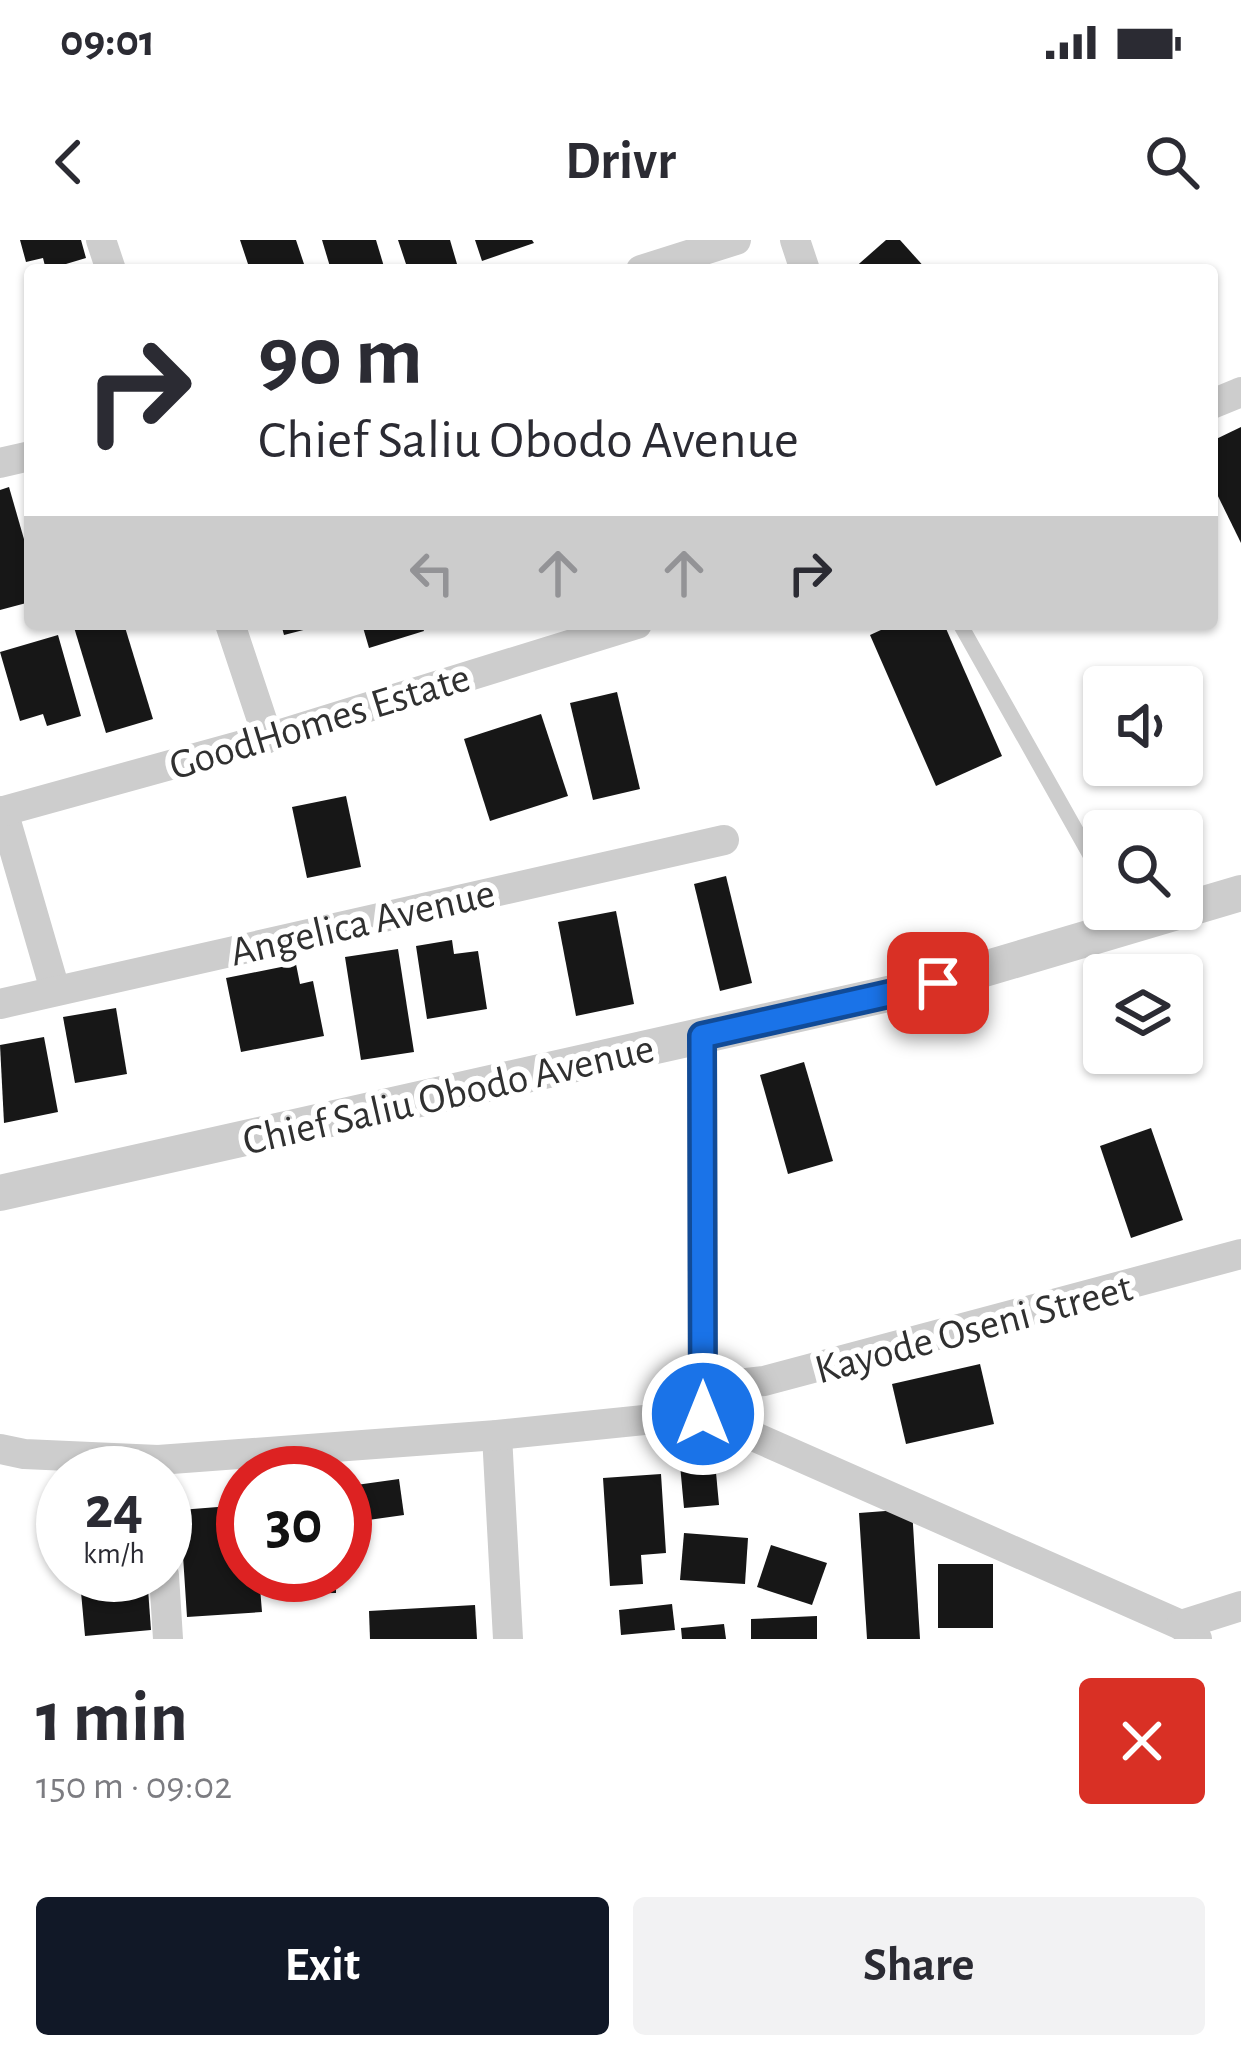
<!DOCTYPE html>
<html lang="en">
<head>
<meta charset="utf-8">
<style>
	body { margin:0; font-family:"Alegreya Sans",sans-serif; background:#f2f2f3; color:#2b2b33; height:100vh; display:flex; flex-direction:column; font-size:45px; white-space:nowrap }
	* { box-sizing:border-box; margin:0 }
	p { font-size:39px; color:#7c7c81 }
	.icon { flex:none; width:66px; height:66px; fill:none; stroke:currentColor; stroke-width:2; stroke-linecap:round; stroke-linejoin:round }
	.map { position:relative; height:1399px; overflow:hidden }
	.sheet { display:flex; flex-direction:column; background:#fff; flex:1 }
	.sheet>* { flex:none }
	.banner { position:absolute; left:24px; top:24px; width:1194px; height:366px; border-radius:12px; box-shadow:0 3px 9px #0004; background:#fff; color:#2b2b33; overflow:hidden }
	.buttons { position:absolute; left:1083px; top:426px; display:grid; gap:24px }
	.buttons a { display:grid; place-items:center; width:120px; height:120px; border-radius:12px; background:#fff; box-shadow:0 3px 9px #0004; font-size:60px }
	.speed { position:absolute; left:36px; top:1206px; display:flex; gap:24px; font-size:60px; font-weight:700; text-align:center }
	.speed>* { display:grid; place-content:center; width:156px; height:156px; border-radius:50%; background:#fff; box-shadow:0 3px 9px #0004; line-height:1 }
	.speed small { font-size:30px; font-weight:400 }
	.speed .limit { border:18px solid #d22; background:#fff; color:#111 }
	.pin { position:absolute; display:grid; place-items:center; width:102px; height:102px; color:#fff; margin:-51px; border-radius:24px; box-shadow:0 6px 18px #0006 }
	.me { position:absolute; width:132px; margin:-66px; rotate:0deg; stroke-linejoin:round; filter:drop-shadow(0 0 9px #0008) }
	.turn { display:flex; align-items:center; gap:42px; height:252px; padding:0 36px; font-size:54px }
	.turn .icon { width:156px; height:156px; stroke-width:2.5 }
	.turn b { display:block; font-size:84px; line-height:102px }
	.lanes { display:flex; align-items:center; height:114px; padding:0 36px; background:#0003; justify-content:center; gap:60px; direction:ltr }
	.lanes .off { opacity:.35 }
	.round { display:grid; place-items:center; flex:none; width:126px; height:126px; border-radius:12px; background:#f2f2f3 }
	.head { display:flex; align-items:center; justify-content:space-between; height:204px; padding:0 36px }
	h1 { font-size:72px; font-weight:600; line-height:90px }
	.cta { display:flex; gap:24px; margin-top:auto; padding:24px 36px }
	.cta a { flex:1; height:138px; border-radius:12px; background:#111827; color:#fff; font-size:48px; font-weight:600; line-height:138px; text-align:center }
	.cta a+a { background:#f2f2f3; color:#2b2b33 }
	.status { display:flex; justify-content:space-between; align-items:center; height:84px; padding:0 60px; background:#fff; direction:ltr }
	.status svg { height:33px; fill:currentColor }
	header { display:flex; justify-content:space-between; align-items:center; height:156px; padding:0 36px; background:#fff; font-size:54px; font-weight:600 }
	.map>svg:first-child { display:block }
	.building { fill:#171717 }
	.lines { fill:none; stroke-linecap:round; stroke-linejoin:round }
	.service { stroke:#cdcdcd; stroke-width:15 }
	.minor { stroke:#cdcdcd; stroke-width:30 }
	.tertiary { stroke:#cdcdcd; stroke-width:36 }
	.route-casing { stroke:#114b97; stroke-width:30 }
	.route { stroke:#1a73e8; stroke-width:21 }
	.labels { text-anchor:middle; stroke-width:12; stroke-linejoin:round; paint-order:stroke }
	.street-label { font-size:42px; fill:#303030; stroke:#fff }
</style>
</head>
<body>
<div class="status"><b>09:01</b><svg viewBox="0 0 49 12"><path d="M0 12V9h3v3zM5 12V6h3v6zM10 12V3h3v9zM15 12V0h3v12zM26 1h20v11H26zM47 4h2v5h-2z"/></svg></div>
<header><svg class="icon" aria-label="back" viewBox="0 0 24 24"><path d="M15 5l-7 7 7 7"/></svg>Drivr<svg class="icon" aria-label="search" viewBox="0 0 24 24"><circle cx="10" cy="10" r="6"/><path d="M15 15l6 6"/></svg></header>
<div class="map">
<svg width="1241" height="1399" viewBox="0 0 1241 1399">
	<rect width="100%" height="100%" fill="#fff"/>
	<g class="building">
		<polygon points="20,0 81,0 86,18 46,30 43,18 26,22"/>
		<polygon points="240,0 296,0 306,30 250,30"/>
		<polygon points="322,0 376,0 385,30 331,30"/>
		<polygon points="398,0 450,0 457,24 440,30 408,30"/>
		<polygon points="475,0 532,0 534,3 482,21"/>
		<polygon points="886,0 900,0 927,30 852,30"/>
		<polygon points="1241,187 1241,303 1212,244 1212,201"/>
		<polygon points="9,247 30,320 30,362 0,370 0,250"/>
		<polygon points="73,384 124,384 153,479 106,493"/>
		<polygon points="281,384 319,384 319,386 284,395"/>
		<polygon points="362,384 422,384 424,391 369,408"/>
		<polygon points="894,384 944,384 1002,516 936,546 870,395"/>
		<polygon points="58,395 81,476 47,486 43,474 20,481 0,412"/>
		<polygon points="617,452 640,549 593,560 570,463"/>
		<polygon points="541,474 568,556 490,581 464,499"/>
		<polygon points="346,556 361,627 307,638 292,567"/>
		<polygon points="726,636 752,743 720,751 694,644"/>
		<polygon points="616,671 634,764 576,776 558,682"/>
		<polygon points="452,700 454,714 478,711 487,769 427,779 416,706"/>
		<polygon points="398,709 414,812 361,820 345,717"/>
		<polygon points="296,724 300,744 313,741 324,796 241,812 226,738"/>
		<polygon points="116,768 127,834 75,843 63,777"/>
		<polygon points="44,797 58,872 4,883 0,805"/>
		<polygon points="804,822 833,921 788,934 760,835"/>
		<polygon points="1151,888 1183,980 1131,998 1100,906"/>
		<polygon points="980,1124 994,1184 906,1204 892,1144"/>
		<polygon points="713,1200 719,1265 684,1268 678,1203"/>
		<polygon points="661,1234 666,1313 641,1315 643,1344 610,1346 603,1238"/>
		<polygon points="399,1239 404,1275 354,1282 349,1246"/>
		<polygon points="243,1265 243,1335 259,1335 262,1372 187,1377 180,1270"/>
		<polygon points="912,1269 920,1399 867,1399 859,1273"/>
		<polygon points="684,1293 748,1298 745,1344 680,1340"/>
		<polygon points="771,1305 827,1323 812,1365 757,1347"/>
		<rect x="938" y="1324" width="55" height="64"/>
		<polygon points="147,1335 151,1390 85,1396 80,1341"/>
		<polygon points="275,1335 336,1335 336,1353 275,1354"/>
		<polygon points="672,1364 675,1390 621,1395 619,1370"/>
		<polygon points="475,1365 477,1399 370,1399 369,1371"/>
		<polygon points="817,1376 817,1399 751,1399 751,1379"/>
		<polygon points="724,1384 726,1399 682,1399 681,1388"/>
	</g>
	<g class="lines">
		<polyline class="service" points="960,384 1104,640"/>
		<g class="minor">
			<polyline points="101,0 111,30"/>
			<polyline points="795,0 805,30"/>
			<polyline points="641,30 736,0"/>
			<polyline points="1212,164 1241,152"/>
			<polyline points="0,223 30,216"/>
			<polyline points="230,384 268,498"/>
			<polyline points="3,571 55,750"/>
			<polyline points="0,572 268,498 637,384"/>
			<polyline points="0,764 724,600"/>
			<polyline points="702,796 703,1168"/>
			<polyline points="703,1148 764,1141 1241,1014"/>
			<polyline points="497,1195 508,1399"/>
			<polyline points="0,1209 24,1214 158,1220 497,1195 703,1174 1181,1385 1197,1399"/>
			<polyline points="164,1335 168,1399"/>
			<polyline points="1181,1385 1241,1366"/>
		</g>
		<polyline class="tertiary" points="0,953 937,743 1241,653"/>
	</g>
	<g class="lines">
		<g class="route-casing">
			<polyline id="route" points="703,1174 702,796 938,743"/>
		</g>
		<use href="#route" class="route"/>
	</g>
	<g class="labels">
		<g class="street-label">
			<text transform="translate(319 480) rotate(-17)" y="15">GoodHomes Estate</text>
			<text transform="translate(362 681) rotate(-13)" y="15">Angelica Avenue</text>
			<text transform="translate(448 853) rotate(-13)" y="15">Chief Saliu Obodo Avenue</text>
			<text transform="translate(973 1087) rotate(-15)" y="15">Kayode Oseni Street</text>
		</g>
	</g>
</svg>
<div class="buttons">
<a><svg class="icon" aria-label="sound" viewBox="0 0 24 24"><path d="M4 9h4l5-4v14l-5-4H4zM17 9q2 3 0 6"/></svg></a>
<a><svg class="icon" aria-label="search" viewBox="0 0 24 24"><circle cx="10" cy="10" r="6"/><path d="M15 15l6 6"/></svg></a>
<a><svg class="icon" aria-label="layers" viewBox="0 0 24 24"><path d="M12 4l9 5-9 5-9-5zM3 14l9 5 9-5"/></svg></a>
</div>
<div class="speed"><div>24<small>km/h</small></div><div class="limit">30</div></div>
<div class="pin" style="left:938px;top:743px;background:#d93025"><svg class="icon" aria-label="arrive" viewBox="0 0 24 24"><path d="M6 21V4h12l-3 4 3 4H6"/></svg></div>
<svg class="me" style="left:703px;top:1174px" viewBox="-20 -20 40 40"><circle r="17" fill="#1a73e8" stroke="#fff" stroke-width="3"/><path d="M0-11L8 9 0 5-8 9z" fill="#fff"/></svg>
<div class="banner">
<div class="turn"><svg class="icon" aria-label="right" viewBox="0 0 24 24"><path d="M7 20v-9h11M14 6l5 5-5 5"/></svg><div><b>90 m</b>Chief Saliu Obodo Avenue</div></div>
<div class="lanes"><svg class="icon off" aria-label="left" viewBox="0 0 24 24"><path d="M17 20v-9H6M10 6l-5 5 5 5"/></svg><svg class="icon off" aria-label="ahead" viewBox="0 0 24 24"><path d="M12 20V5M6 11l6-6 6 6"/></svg><svg class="icon off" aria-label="ahead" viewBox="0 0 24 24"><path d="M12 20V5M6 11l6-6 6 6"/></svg><svg class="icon" aria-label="right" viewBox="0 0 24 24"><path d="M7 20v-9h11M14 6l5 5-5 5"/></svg></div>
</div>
</div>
<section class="sheet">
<div class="head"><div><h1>1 min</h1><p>150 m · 09:02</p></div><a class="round" style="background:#d93025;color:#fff"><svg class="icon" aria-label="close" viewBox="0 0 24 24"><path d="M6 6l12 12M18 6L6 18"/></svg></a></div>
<div class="cta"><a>Exit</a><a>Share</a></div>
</section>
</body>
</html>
